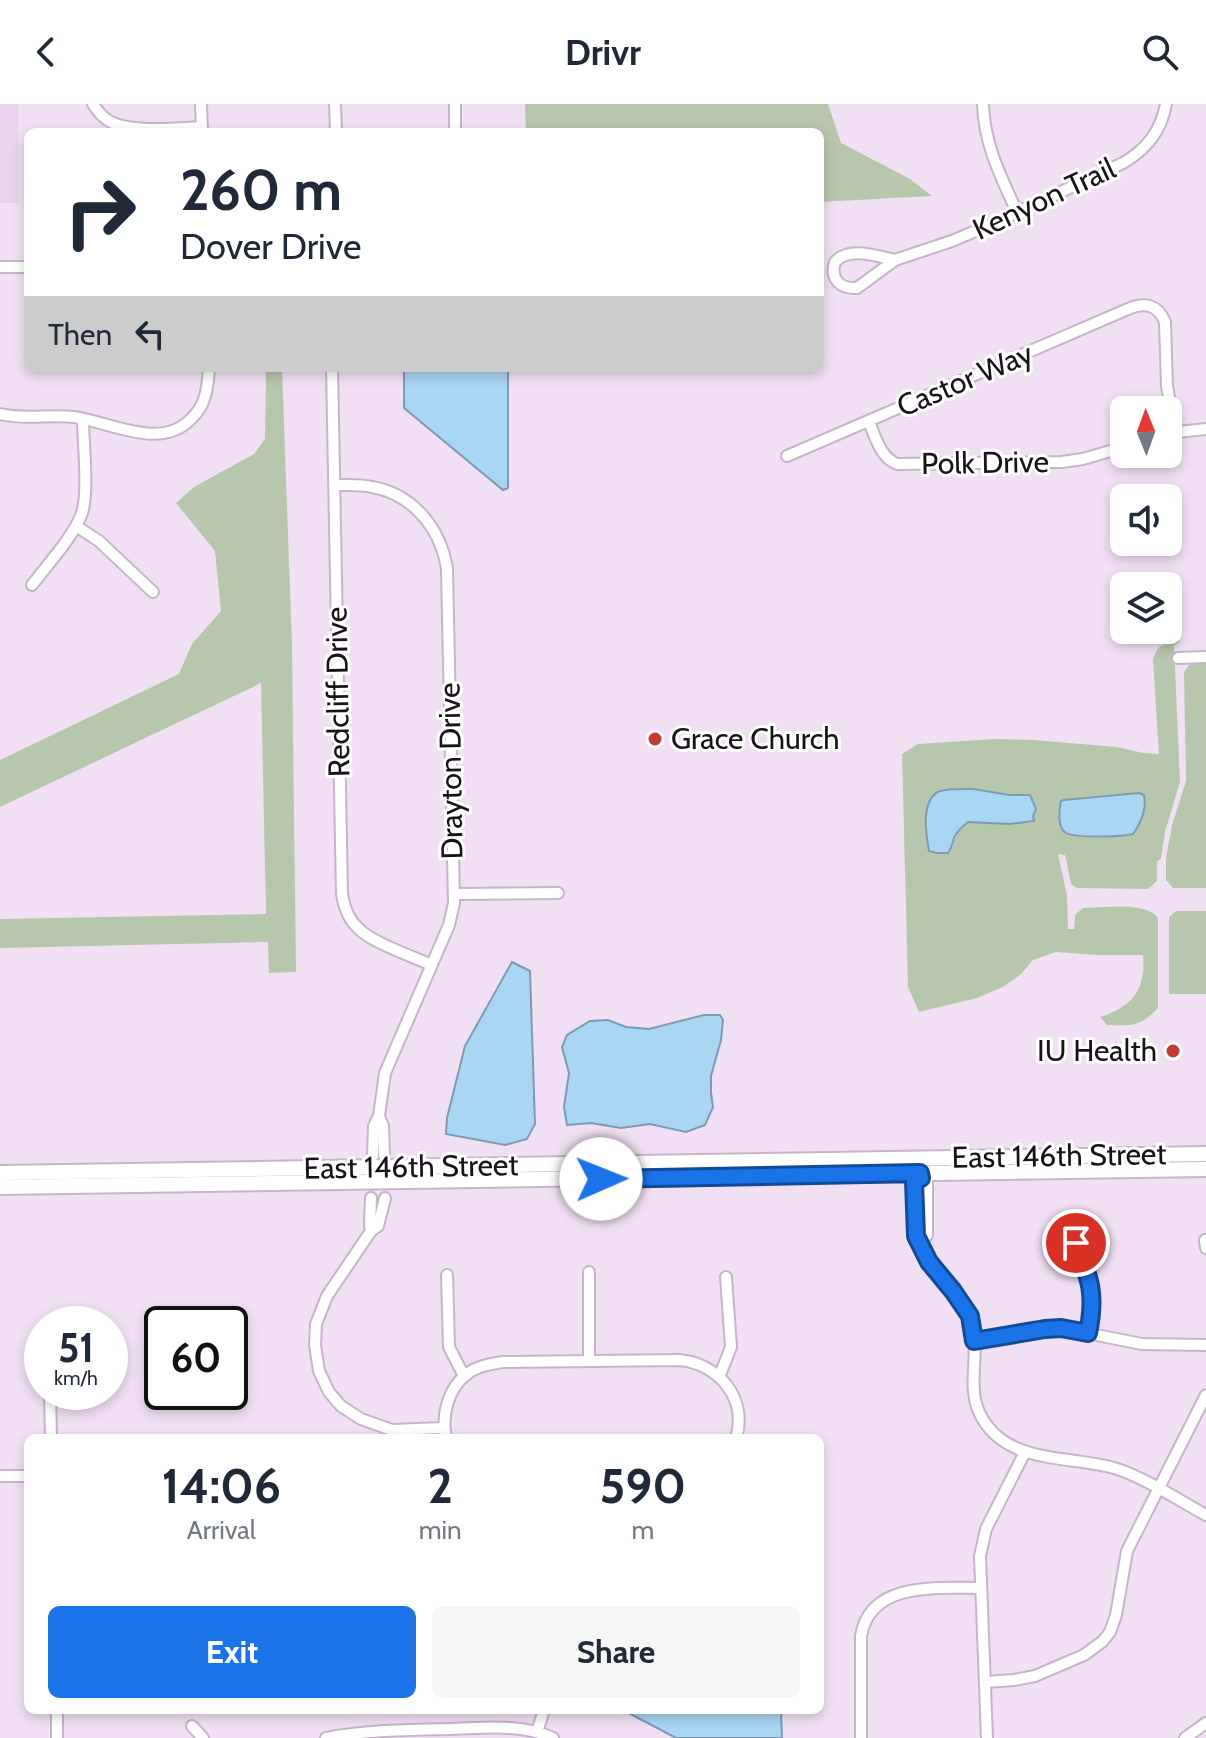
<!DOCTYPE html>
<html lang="en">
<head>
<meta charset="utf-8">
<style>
	body { margin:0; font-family:Cabin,sans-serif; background:#f6f6f7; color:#1f2937; height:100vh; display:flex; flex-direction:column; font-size:30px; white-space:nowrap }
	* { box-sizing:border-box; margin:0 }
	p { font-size:26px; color:#747a83 }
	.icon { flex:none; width:44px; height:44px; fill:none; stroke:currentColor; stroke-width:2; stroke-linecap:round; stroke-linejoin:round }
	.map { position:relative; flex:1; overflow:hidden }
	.side { position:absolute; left:24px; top:1330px; width:800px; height:280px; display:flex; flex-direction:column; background:#fff; border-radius:12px; box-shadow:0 4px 12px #0003 }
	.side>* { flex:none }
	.hud { position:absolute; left:24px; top:24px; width:800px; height:244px; border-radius:12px; box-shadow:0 4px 12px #0003; background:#fff; color:#1f2937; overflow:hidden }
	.needle { width:52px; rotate:359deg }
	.tools { position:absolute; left:1110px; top:292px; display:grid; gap:16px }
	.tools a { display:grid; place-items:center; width:72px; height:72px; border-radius:12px; background:#fff; box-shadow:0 4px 12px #0003; font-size:40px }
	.speed { position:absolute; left:24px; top:1202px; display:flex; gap:16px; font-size:40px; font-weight:700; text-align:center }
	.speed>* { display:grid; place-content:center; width:104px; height:104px; border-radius:50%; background:#fff; box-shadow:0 4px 12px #0003; line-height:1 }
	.speed small { font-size:20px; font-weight:400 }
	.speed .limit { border:4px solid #111; border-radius:12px; background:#fff; color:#111 }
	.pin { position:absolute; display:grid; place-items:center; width:68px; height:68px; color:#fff; margin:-34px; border:4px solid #fff; border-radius:50%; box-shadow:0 2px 8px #0007 }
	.me { position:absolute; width:88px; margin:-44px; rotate:89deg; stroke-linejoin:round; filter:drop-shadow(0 0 6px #0008) }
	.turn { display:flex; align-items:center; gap:28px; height:168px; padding:0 24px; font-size:36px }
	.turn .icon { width:104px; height:104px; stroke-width:2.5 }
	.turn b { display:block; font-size:56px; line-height:68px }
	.then { display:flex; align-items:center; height:76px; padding:0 24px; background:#0003; gap:16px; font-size:30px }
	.eta { display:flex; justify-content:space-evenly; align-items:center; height:136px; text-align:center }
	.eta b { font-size:48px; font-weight:800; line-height:56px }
	.primary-button { display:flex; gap:16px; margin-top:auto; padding:16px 24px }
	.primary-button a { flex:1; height:92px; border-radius:12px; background:#1a73e8; color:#fff; font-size:32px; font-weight:800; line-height:92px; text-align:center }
	.primary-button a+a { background:#f6f6f7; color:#1f2937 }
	header { display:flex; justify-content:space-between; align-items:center; height:104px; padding:0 24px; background:#fff; font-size:36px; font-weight:800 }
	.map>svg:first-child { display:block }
	.built { fill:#e8d2ec }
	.green { fill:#b7c7ab; fill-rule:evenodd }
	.water { fill:#a9d6f3; stroke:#7e9bb2; stroke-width:2 }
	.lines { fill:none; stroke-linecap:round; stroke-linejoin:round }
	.minor-casing { stroke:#c5b5c8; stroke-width:14 }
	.major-casing { stroke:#c5b5c8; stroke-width:18 }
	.minor { stroke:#fff; stroke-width:10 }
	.major { stroke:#fff; stroke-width:14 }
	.route-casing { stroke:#114b97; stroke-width:20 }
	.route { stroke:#1a73e8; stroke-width:14 }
	.poi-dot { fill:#c73932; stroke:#fff; stroke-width:3 }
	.labels { text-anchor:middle; stroke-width:6; stroke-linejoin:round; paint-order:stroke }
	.street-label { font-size:30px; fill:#181219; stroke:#fff }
	.poi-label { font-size:30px; fill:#181219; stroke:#fff; text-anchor:start }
</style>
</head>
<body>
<header><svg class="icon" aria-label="back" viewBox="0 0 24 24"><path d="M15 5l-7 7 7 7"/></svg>Drivr<svg class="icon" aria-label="search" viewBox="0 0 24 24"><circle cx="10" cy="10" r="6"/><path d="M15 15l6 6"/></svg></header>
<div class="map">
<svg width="1206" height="1634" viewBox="0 0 1206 1634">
	<rect width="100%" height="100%" fill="#f1e0f4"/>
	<polygon class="built" points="0,0 18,0 19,99 0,99"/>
	<g class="green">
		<polygon points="525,0 828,0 841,39 910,75 932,92 820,98 820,28 526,28"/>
		<polygon points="266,264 282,264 292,541 296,868 269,869 268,838 0,844 0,815 266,810 261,579 0,703 0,656 179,570 192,540 221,507 215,447 176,399 194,383 254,350 265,335"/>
		<path d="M1181,537L1174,542L1180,678L1165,728L1161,754L1157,758V777L1148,785L1077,784L1071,780L1065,751L1058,750L1067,791L1068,825H1074L1075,811L1083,804C1103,804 1146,797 1158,814V904C1140,923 1131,922 1107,921L1100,913C1133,903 1146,885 1143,851H1098L1056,848L1033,856L1021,870L1003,883L977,894L919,908L908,883L902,650L918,640L994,635L1034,636L1117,643L1143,649L1159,650L1153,556C1158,539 1165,538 1181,537ZM959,685C983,684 1006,691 1030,691L1036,705L1031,719L990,720L968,718C960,724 954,732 953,742L937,749L929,747L927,704ZM1139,689L1062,725L1059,705L1062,697Z"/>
		<polygon points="1190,560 1206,560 1206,784 1173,784 1166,776 1166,754 1172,721 1186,677 1184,568"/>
		<polygon points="1176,807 1206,807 1206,890 1169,890 1169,813"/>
	</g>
	<g class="water">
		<polygon points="404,264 508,264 508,384 503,386 404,304"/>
		<path d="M973,685L1010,691H1030L1036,705L1033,712L1034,717L1009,720L968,718C963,722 956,728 954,734C952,741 952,743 948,749H937L929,747C926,730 920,695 940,687C950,684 963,685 973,685Z"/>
		<path d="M1139,689L1144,691C1147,706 1141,718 1133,730C1122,733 1075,734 1066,729C1057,724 1059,705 1061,697L1064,696Z"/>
		<polygon points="512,858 530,867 535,1020 527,1035 505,1041 446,1030 447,1014 465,942"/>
		<polygon points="704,911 720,911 723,916 721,936 711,972 711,989 713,1003 705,1021 686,1028 650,1020 621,1024 591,1019 567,1021 564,1003 569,969 562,943 567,931 590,917 608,916 626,923 649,925"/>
		<polygon points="623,1606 781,1606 782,1634 676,1634"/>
	</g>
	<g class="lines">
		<g class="minor-casing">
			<g id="minor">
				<path d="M93,0C98,8 103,14 111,18C131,29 179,24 202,23"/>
				<polyline points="201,0 202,28"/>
				<polyline points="335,0 336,28"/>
				<polyline points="455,0 455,28"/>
				<path d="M983,0C984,40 1001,73 1017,108"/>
				<path d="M895,156C876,152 849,142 835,158C830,174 839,185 857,184L895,156L952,137L992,120L1123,59C1147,45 1161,27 1166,0"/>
				<polyline points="0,163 28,163"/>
				<path d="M332,264L342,790C344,803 348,815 358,824C372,839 412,852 431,861"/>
				<path d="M0,310C25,316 49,310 74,313C111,318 160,347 191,315C197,309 202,303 204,295C208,285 208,274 209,264"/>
				<path d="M869,318C876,334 880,353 897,360L1062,358L1083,355L1124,343"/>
				<polyline points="1168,329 1206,325"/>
				<path d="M787,352L1128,205C1144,198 1158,200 1165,218L1167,282L1175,327"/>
				<path d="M334,381C347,381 360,380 372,383C413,390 441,425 447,465L454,799L449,821L385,969L379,1012L374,1022L373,1052"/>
				<polyline points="76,422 99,437 153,488"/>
				<path d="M32,481C47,461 74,432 82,409C89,386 83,340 83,315"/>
				<polyline points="1178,554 1206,553"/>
				<polyline points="454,790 558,789"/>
				<polyline points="379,1012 383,1022 384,1051"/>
				<polyline points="920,1055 921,1074 927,1076 927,1131 921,1139"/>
				<path d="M921,1074L914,1077C914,1090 912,1120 916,1131C920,1143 928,1159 937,1168C948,1182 963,1195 970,1212C982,1241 966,1280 979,1308C1003,1361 1068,1351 1114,1364C1142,1372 1180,1397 1206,1411"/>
				<polyline points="371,1094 370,1120 371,1127 378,1122 385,1094"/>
				<polyline points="371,1127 327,1192 316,1220 315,1241 319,1267 329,1288 341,1302 361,1315 392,1326 443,1324"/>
				<polyline points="1205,1136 1206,1144"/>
				<path d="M1076,1139C1090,1175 1096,1190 1088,1229"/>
				<polyline points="447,1171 449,1243 464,1272"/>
				<polyline points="974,1237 1045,1225 1061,1224 1142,1240 1206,1241"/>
				<polyline points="589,1257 589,1168"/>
				<polyline points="720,1271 731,1243 726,1173"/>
				<polyline points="50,1288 51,1334"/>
				<path d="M446,1334C441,1312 448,1284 467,1270C477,1262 490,1260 503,1258L680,1256C719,1260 748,1295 736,1334"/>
				<polyline points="0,1372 28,1372"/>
				<polyline points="985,1578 1014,1576 1035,1572 1084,1551 1103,1537 1110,1528 1116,1511 1127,1447 1206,1291"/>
				<polyline points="192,1622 203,1634"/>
				<polyline points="537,1628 544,1606"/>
				<polyline points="57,1634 57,1606"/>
				<path d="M326,1634C367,1626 407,1626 449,1625C483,1624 521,1619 553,1634"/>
				<path d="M861,1634V1532C870,1477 938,1484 981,1484"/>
				<polyline points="987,1634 980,1452 986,1425 1025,1348"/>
				<polyline points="1185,1634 1206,1619"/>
			</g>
		</g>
		<g class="major-casing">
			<g id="major">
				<polyline points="0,1069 1206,1050"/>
				<polyline points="0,1083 1206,1065"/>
			</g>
		</g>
		<use href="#minor" class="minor"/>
		<use href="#major" class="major"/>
	</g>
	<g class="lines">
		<g class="route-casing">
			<path id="route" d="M601,1075L920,1069L921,1074L914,1077L916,1132L929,1158L953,1187L970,1212L974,1237L1045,1225L1061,1224L1088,1229C1096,1190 1090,1175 1076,1139"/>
		</g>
		<use href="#route" class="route"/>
	</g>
	<g class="poi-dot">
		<circle cx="655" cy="635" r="8"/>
		<circle cx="1173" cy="947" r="8"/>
	</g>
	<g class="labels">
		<g class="street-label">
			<text transform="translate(1044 95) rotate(-25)" y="10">Kenyon Trail</text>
			<text transform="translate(965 276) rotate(-23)" y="10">Castor Way</text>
			<text transform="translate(985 359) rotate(-1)" y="10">Polk Drive</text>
			<text transform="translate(338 588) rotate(-91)" y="10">Redcliff Drive</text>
			<text transform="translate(451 667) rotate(-91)" y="10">Drayton Drive</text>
			<text transform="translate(1059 1052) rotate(-1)" y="10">East 146th Street</text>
			<text transform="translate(411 1063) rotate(-1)" y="10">East 146th Street</text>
		</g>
		<g class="poi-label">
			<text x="671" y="645">Grace Church</text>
			<text x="1157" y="957" text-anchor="end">IU Health</text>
		</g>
	</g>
</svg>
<div class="tools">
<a><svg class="needle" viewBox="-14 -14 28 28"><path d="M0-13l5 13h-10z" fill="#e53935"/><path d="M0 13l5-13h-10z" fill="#747a83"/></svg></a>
<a><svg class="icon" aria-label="sound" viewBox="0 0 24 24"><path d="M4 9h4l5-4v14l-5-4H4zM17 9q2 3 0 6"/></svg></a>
<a><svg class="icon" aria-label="layers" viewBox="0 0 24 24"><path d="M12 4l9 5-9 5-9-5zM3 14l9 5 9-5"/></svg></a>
</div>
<div class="speed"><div>51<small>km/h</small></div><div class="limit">60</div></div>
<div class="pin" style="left:1076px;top:1139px;background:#d93025"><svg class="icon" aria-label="arrive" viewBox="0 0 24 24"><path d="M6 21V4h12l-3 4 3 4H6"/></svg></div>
<svg class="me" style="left:601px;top:1075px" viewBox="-20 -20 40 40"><circle r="19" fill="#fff"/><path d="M0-13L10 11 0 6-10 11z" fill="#1a73e8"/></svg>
<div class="hud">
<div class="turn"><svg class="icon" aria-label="right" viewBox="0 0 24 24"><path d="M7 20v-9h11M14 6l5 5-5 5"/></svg><div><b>260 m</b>Dover Drive</div></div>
<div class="then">Then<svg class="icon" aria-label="left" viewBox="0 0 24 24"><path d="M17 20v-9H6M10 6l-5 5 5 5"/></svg></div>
</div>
<section class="side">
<div class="eta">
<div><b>14:06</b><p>Arrival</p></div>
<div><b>2</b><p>min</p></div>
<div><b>590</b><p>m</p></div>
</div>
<div class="primary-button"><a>Exit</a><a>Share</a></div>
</section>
</div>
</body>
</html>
